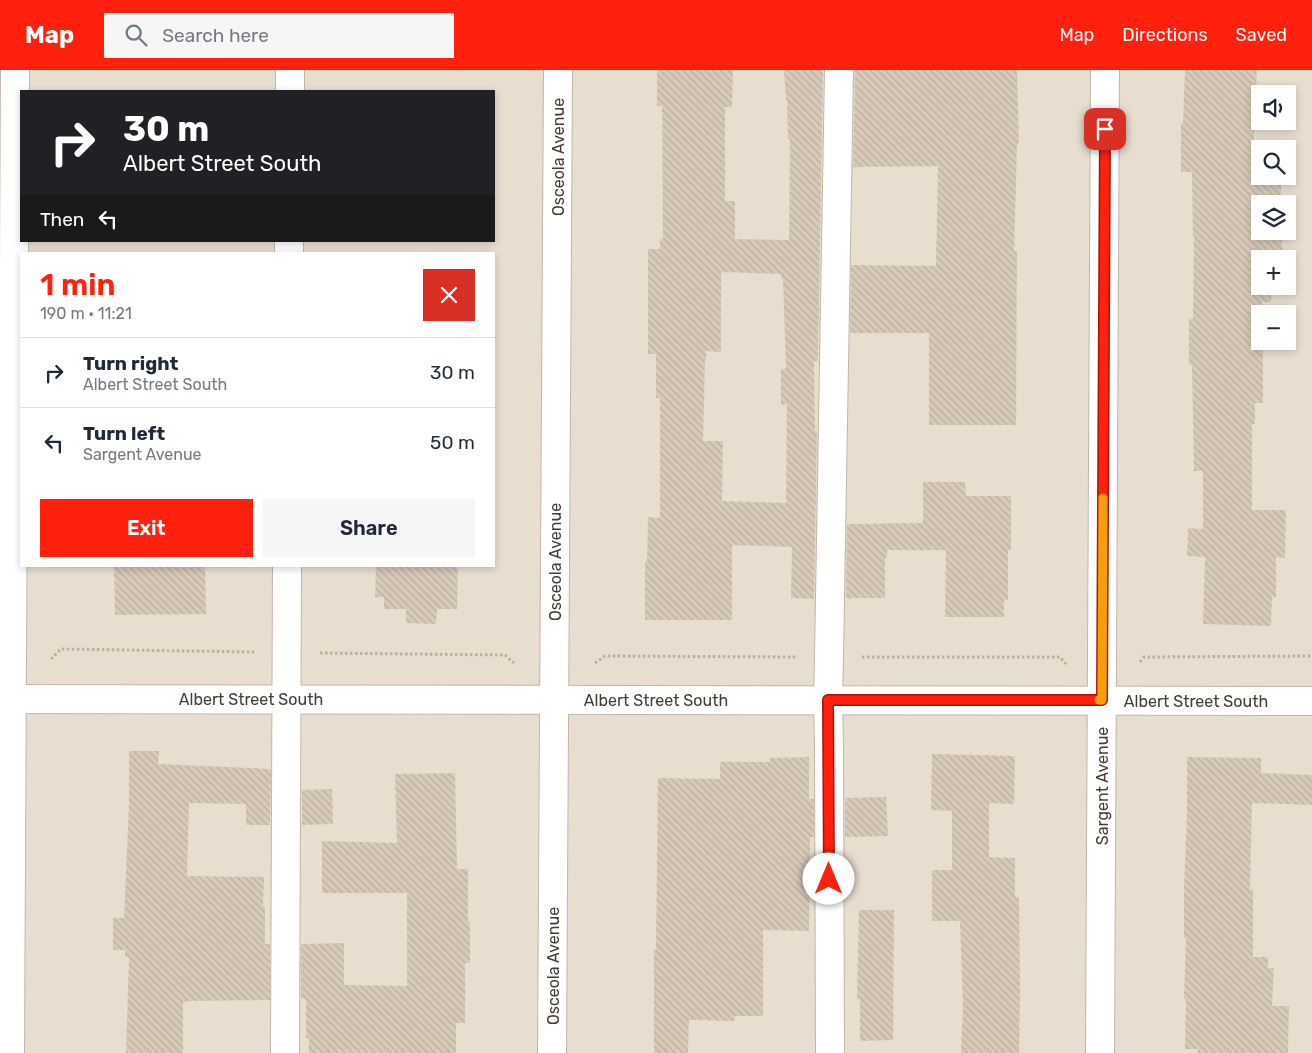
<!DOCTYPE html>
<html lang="en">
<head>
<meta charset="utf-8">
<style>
	body { margin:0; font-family:Rubik,sans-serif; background:#f6f6f7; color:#1f2937; height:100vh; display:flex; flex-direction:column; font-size:19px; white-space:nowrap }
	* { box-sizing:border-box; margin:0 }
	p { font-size:16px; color:#747a83 }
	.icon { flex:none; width:28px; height:28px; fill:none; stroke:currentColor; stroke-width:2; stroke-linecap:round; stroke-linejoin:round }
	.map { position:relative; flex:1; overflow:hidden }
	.side { position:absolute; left:20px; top:182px; width:475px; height:315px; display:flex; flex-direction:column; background:#fff; border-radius:0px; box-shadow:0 2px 8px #0003 }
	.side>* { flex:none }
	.top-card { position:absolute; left:20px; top:20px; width:475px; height:152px; border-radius:0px; box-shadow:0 2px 8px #0003; background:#202124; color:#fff; overflow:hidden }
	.buttons { position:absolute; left:1251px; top:15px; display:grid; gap:10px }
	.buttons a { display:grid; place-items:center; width:45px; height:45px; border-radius:0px; background:#fff; box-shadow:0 2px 8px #0003; font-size:25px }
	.pin { position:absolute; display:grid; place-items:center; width:42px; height:42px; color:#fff; margin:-21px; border-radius:10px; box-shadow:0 2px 8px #0006 }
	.me { position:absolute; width:55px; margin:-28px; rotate:0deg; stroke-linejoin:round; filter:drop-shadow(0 0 4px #0008) }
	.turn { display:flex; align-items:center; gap:18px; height:105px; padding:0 20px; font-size:22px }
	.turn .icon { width:65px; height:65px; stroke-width:2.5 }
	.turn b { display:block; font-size:35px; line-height:42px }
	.then { display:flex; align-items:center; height:48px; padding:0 20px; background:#0003; gap:10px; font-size:19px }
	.round { display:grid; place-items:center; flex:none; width:52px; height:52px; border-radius:0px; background:#f6f6f7 }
	.headline { display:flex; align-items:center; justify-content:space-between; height:85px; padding:0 20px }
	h1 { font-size:30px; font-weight:600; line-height:38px; color:#ff210d }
	.button { display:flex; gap:10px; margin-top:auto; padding:10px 20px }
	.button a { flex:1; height:58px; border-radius:0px; background:#ff210d; color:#fff; font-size:20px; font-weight:600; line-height:58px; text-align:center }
	.button a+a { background:#f6f6f7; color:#1f2937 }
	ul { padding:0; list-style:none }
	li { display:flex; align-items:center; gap:15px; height:70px; padding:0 20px; border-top:1px solid #e0e1e3 }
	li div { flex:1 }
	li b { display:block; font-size:19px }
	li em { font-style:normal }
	header { display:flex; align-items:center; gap:30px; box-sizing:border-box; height:70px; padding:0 25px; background:#ff210d; color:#fff }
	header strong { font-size:24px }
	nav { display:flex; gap:28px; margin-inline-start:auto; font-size:18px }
	.search { width:350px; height:45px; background:#f6f6f7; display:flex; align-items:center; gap:12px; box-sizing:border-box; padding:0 18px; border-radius:0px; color:#747a83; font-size:19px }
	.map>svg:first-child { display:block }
	.residential { fill:#e7ded0; fill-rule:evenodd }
	.building { fill:url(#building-back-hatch); fill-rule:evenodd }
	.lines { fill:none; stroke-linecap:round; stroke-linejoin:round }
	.minor-casing { stroke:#c1b6a8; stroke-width:30 }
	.path { stroke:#c1ae95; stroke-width:3; stroke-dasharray:2.5 2.5; stroke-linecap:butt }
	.minor { stroke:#fff; stroke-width:28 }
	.route-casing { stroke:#a61508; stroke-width:12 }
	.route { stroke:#ff210d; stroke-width:9 }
	.slow { stroke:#f59e0b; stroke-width:9 }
	.labels { text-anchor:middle; stroke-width:5; stroke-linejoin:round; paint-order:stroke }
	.street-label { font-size:16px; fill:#443c33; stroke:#fff }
</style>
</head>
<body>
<header>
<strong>Map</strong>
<div class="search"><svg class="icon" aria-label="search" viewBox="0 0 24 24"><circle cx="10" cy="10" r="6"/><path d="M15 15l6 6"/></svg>Search here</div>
<nav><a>Map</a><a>Directions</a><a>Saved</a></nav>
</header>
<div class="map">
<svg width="1312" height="983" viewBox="0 0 1312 983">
	<defs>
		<pattern id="building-back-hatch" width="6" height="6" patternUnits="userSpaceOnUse" patternTransform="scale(1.25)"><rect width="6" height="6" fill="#d8caba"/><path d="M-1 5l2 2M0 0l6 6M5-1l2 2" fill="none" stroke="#bbaea0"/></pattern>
	</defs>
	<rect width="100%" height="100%" fill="#f2ede2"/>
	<path class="residential" d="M0,0H1312V983H0ZM21,21H494V171H21ZM1260,24H1288V51H1260ZM1260,79H1288V106H1260ZM1260,134H1288V161H1260ZM21,184H494V496H21ZM1260,189H1288V216H1260ZM1260,244H1288V271H1260Z"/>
	<g class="building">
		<path d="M657,0H733L732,37H725V131H735V169L789,170L790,69H788L787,30H786L784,0H823L818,291H814L815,361H817L814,529L791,528L792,477L732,475V550H645V491H647L648,447L660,448V328H656V284H648V179H660V169H663L662,36H657ZM721,202L781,204V209H783L786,299H781V335L787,334L786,433L722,431L723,371H703L705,290H706V281L721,282Z"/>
		<polygon points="855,0 1017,0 1019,73 1018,73 1017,77 1014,181 1017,181 1016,355 929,355 929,263 850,263 851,195 936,196 938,96 853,97"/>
		<polygon points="1185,0 1257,0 1254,62 1254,114 1281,113 1281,134 1260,134 1260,161 1282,161 1282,187 1286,188 1286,189 1260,189 1260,216 1286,216 1286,218 1272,218 1271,232 1262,232 1262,244 1260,244 1260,271 1263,271 1263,333 1255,333 1255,354 1252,354 1252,440 1286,440 1285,488 1276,487 1276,527 1272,527 1271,556 1203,554 1205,487 1187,486 1188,458 1203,459 1203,401 1194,401 1192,295 1189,295 1189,249 1193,249 1194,166 1193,166 1192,102 1181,102 1181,53 1183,53"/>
		<polygon points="923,412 965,412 966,426 1011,426 1011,480 1008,480 1008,530 1004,530 1004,547 945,547 946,480 887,480 887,488 885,488 885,528 846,528 847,454 923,453"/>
		<polygon points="114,496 205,496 206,544 115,545"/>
		<polygon points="376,496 458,496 457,539 437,539 436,554 406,553 406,539 384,539 384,527 375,527"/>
		<polygon points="129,681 159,681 158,694 271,699 270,755 246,755 246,734 189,733 187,806 264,807 263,836 265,836 265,874 270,874 270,930 187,931 187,933 183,932 183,983 126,983 129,887 125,887 125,880 113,880 113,848 124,848 129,735"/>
		<polygon points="932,684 1015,686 1014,734 989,733 989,787 1015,788 1015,827 1019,827 1020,921 1019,983 961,983 963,936 960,851 932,851 932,800 952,800 952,741 931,740"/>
		<polygon points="809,687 809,729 814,729 814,767 810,767 809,861 763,860 763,946 735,946 735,951 689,950 688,983 654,983 654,880 656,880 658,708 720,709 720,692 770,692 770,688"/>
		<polygon points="1187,687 1261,688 1261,703 1312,705 1312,735 1252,733 1250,819 1253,819 1253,887 1268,887 1268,898 1274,898 1272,936 1289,936 1288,983 1198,983 1198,979 1185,979 1186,929 1184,929 1186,868 1184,868 1184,819 1187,743"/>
		<polygon points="455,703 457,799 468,799 468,852 470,852 470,893 465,893 465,953 456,953 456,983 309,983 309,968 306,968 306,929 301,929 301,874 344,873 344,915 407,916 407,823 322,823 322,771 397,773 395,704"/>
		<polygon points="332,719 333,754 302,755 302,720"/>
		<polygon points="886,727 888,766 845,767 845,728"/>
		<polygon points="859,840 894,840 893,970 860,971 860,929 857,929"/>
	</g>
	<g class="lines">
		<g class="minor-casing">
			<g id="minor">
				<polyline points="290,21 290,0"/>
				<polyline points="289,184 289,171"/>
				<polyline points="0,629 1312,631"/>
				<polyline points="10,983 15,0"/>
				<polyline points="285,983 287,496"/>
				<polyline points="552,983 558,0"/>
				<polyline points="830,983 829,674 828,630 829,587 839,0"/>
				<polyline points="1100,983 1105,0"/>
			</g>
		</g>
		<g class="path">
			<polyline points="320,583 505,585 514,593"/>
			<polyline points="862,587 1060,587 1066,594"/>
			<polyline points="51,589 61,579 254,582"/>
			<polyline points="1140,592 1144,587 1312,586"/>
			<polyline points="595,593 605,586 798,587"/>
		</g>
		<use href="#minor" class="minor"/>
	</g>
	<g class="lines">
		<g class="route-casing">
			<polyline id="route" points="829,809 828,630 1102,630 1105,59"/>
		</g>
		<use href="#route" class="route"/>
		<polyline class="slow" points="1099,630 1102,630 1103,428"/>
	</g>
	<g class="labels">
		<g class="street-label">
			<text transform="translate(558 87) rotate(-90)" y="6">Osceola Avenue</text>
			<text transform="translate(555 492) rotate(-90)" y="6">Osceola Avenue</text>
			<text x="251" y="635">Albert Street South</text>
			<text x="656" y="636">Albert Street South</text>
			<text x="1196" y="637">Albert Street South</text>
			<text transform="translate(1102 716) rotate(-90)" y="6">Sargent Avenue</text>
			<text transform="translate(553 896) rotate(-90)" y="6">Osceola Avenue</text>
		</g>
	</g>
</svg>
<div class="buttons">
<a><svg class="icon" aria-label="sound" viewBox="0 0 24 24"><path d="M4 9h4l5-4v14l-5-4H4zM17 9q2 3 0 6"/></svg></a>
<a><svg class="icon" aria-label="search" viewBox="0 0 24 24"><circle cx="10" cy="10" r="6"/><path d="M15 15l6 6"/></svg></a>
<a><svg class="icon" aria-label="layers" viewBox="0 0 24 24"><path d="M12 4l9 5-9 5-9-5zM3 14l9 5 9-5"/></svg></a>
<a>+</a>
<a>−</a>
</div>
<div class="pin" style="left:1105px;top:59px;background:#d93025"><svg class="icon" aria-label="arrive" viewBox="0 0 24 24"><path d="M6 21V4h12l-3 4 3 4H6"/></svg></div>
<svg class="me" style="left:829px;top:809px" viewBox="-20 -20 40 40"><circle r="19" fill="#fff"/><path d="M0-13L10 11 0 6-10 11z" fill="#ff210d"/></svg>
<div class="top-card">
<div class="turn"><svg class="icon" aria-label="right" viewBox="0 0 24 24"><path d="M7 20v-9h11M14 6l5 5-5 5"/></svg><div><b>30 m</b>Albert Street South</div></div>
<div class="then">Then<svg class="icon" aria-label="left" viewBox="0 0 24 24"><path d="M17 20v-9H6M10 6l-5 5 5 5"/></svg></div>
</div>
<section class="side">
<div class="headline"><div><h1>1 min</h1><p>190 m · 11:21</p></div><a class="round" style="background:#d93025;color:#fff"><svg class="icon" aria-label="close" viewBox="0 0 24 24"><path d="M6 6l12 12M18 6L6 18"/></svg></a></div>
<ul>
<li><svg class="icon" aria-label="right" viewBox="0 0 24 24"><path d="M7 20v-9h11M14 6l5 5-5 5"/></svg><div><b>Turn right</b><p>Albert Street South</p></div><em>30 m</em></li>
<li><svg class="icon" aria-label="left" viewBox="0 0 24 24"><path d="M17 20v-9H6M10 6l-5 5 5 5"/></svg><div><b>Turn left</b><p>Sargent Avenue</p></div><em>50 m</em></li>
</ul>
<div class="button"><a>Exit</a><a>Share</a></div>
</section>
</div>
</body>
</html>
